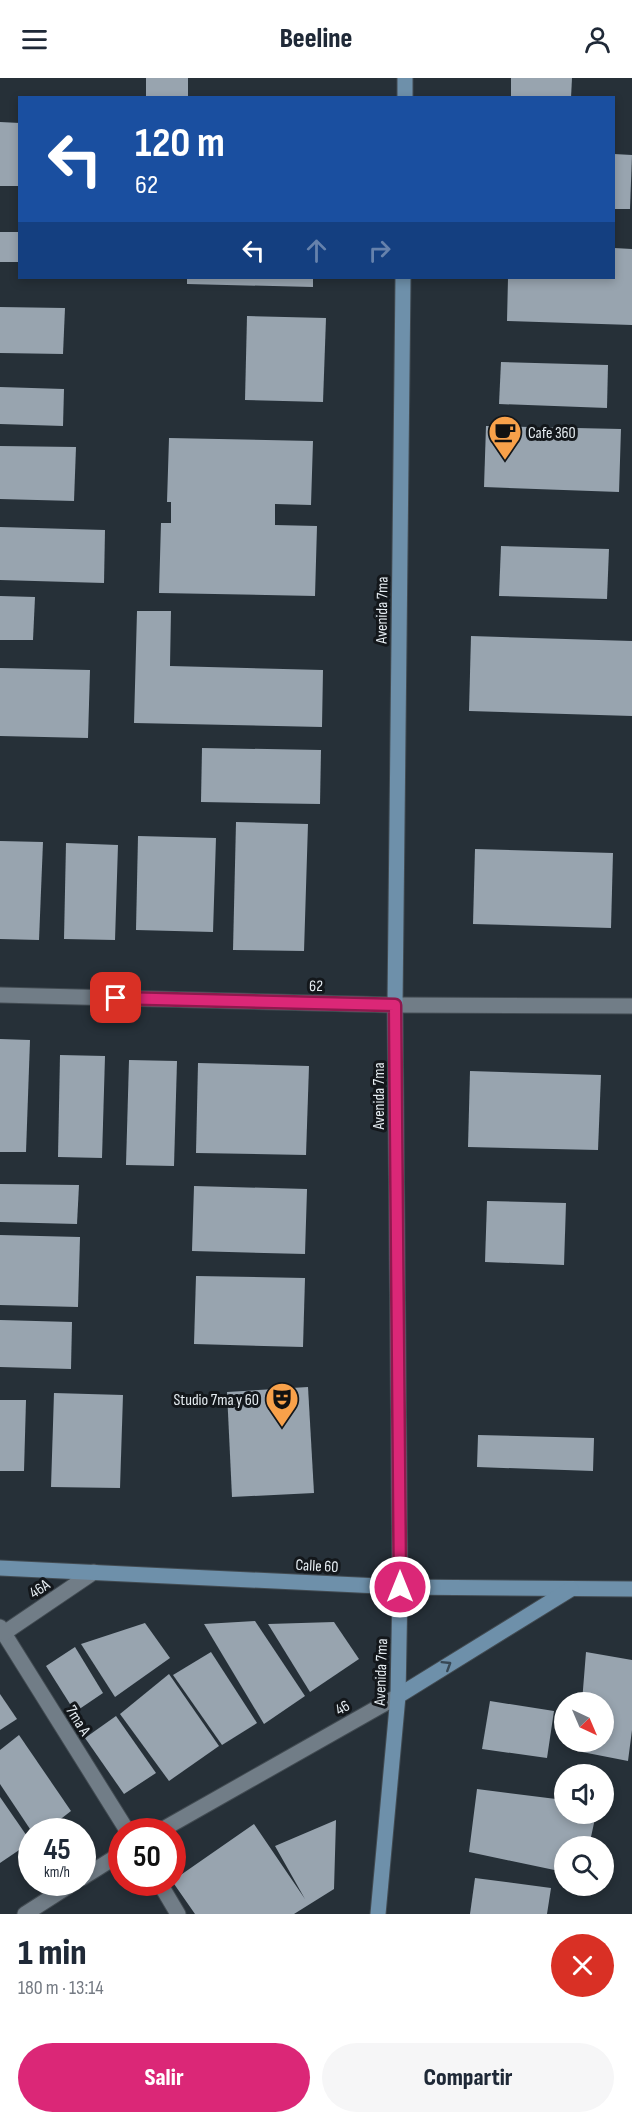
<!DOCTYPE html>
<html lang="es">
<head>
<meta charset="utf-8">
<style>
	body { margin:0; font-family:"Sofia Sans Condensed",sans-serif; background:#f6f6f7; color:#1f2937; height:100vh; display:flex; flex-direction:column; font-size:22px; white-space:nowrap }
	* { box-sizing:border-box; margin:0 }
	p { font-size:20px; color:#747a83 }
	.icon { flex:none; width:33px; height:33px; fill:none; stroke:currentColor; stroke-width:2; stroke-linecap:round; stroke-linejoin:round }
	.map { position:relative; height:1836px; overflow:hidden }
	.panel { display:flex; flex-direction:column; background:#fff; flex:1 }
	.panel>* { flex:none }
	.hud { position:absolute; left:18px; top:18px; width:597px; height:183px; border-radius:0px; box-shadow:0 3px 9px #0003; background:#1a4fa0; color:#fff; overflow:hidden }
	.needle { width:39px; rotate:136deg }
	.buttons { position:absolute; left:554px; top:1614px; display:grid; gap:12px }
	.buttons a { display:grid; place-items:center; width:60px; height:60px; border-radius:50%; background:#fff; box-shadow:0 3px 9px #0003; font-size:30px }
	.speed { position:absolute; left:18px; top:1740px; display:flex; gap:12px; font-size:30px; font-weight:700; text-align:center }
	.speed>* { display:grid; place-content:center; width:78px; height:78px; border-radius:50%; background:#fff; box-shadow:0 3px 9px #0003; line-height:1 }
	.speed small { font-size:15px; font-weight:400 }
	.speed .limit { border:9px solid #d22; background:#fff; color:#111 }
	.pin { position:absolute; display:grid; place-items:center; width:51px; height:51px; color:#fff; margin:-26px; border-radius:12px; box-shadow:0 3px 9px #0006 }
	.me { position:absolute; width:66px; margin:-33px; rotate:0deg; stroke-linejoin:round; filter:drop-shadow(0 0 4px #0008) }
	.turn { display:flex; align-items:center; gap:21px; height:126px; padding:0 18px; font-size:27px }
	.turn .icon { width:78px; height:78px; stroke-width:2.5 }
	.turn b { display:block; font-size:42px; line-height:51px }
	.lanes { display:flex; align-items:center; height:57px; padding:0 18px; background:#0003; justify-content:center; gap:30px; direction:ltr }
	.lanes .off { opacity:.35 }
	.round { display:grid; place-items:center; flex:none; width:63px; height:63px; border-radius:32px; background:#f6f6f7 }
	.overview { display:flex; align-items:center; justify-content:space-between; height:102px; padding:0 18px }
	h1 { font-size:36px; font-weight:800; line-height:45px }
	.primary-button { display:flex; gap:12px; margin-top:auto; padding:12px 18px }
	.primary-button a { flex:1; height:69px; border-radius:36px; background:#db2777; color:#fff; font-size:24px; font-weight:800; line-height:69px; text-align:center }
	.primary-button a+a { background:#f6f6f7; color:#1f2937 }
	header { display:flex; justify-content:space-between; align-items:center; height:78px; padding:0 18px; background:#fff; font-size:27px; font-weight:800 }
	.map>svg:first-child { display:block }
	.building { fill:#98a4af }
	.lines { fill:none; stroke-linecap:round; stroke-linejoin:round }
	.street-casing { stroke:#424b52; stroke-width:17 }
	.secondary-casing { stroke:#424b52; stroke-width:17 }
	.street { stroke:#717d87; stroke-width:15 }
	.secondary { stroke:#6e90aa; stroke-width:15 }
	.oneway { stroke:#374754 }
	.route-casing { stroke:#8e194d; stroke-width:15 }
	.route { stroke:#db2777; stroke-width:10 }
	.labels { text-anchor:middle; stroke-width:6; stroke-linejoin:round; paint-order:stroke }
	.poi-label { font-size:16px; fill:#e6edf2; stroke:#13171b; text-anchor:start }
	.street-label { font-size:16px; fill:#e6edf2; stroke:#13171b }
</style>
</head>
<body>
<header><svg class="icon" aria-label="menu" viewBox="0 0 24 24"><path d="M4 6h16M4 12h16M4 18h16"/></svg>Beeline<svg class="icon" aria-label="person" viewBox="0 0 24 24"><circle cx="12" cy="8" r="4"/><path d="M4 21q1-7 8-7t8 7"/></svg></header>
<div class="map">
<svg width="632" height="1836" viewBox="0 0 632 1836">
	<rect width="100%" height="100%" fill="#263038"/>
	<g class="building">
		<polygon points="146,0 188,0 188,20 146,19"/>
		<polygon points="511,0 572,0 571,20 511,20"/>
		<polygon points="0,44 20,45 20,108 0,108"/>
		<polygon points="614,76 632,77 630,131 614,131"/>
		<rect x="0" y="154" width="20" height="30"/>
		<polygon points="614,170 632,171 632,247 507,243 508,200 614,200"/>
		<polygon points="187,200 313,200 313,209 187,206"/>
		<polygon points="0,229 65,230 63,276 0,275"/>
		<polygon points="247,238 326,240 323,324 245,322"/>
		<polygon points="501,284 608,287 607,330 499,326"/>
		<polygon points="0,309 64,311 63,348 0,346"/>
		<polygon points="486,348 621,351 619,414 484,409"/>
		<polygon points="169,360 313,363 311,427 275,426 275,447 317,448 315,518 159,515 161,445 171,445 171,424 167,424"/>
		<polygon points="0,368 76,369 74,423 0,421"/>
		<polygon points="0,449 105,452 104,505 0,502"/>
		<polygon points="501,468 609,471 607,521 499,518"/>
		<polygon points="0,518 35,519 33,562 0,562"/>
		<polygon points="137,533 171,533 170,588 323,592 322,649 134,645"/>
		<polygon points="471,558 632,563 632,638 469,633"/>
		<polygon points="0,590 90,592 88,660 0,658"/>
		<polygon points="202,670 321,672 320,726 201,724"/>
		<polygon points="236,744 308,746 304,873 233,872"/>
		<polygon points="138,758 216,760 213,854 136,852"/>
		<polygon points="0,763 43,764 39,862 0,861"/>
		<polygon points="66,765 118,767 115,862 64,861"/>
		<polygon points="475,771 613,775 611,850 473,846"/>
		<polygon points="0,961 30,962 26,1074 0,1074"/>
		<polygon points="60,977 105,978 102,1080 58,1079"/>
		<polygon points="129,982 177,983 174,1088 126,1087"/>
		<polygon points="198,985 309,988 306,1077 196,1075"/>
		<polygon points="470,993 601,997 598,1072 468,1069"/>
		<polygon points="0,1106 79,1107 77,1146 0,1144"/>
		<polygon points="194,1108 307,1111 305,1176 192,1173"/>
		<polygon points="487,1123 566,1125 564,1187 485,1184"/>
		<polygon points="0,1157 80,1159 78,1229 0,1227"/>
		<polygon points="196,1198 305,1200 303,1269 194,1266"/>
		<polygon points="0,1242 72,1244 71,1291 0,1289"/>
		<polygon points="308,1309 314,1415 232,1419 227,1314"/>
		<polygon points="54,1315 123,1317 120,1410 51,1409"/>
		<polygon points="0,1322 26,1322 24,1393 0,1393"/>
		<polygon points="478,1357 594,1360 593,1393 477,1389"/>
		<polygon points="255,1543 305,1618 264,1646 204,1546"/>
		<polygon points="334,1544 359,1581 310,1614 268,1546"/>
		<polygon points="145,1545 170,1580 115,1619 81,1566"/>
		<polygon points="75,1569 103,1615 75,1634 46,1588"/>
		<polygon points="211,1574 257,1645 222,1667 173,1597"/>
		<polygon points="586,1574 632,1582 632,1652 628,1683 577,1673 578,1664 603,1664 603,1624 582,1624"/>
		<polygon points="169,1596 219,1668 169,1703 120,1636"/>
		<polygon points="0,1616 17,1641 0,1652"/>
		<polygon points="490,1623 554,1633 547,1680 482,1671"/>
		<polygon points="116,1638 156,1695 124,1716 85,1660"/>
		<polygon points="19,1657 71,1733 44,1754 32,1754 0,1706 0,1672"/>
		<polygon points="477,1711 564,1722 564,1736 596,1736 589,1768 564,1768 564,1794 469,1774"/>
		<polygon points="0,1719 31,1764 0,1785"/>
		<polygon points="336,1742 334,1811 294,1836 195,1836 172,1803 254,1746 305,1821 275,1768"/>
		<polygon points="475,1800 551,1810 547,1836 470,1836"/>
	</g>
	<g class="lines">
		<g class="street-casing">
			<g id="street">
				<polyline points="0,917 395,927 632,928"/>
				<polyline points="0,1549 128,1754"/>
				<polyline points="4,1555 94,1494"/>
				<polyline points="158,1754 398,1618"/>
				<polyline points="82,1800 122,1775"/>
				<polyline points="159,1804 178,1836"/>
				<polyline points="25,1836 75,1804"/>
			</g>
		</g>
		<g class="secondary-casing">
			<g id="secondary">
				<polyline points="405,20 405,0"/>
				<polyline points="0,1490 400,1509 632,1511"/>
				<polyline points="398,1618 571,1511"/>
				<polyline points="378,1836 398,1618 400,1509 395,927 403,200"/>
			</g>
		</g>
		<use href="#street" class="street"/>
		<use href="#secondary" class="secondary"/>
	</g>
	<defs><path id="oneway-chevron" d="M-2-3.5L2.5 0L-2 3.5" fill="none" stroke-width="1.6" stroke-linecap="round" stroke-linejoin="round" transform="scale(1.5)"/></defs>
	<use class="oneway" href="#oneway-chevron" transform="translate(447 1587) rotate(-32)"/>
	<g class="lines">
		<g class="route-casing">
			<polyline id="route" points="116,920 395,927 400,1509"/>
		</g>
		<use href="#route" class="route"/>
	</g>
	<defs>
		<g id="cafe-pin" transform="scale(1.725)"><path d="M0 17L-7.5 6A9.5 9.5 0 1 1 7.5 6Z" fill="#f8a14a" stroke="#13171b"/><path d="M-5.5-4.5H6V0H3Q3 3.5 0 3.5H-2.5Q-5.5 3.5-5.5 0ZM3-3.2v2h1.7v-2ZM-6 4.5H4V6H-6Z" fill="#111"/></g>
		<g id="theatre-pin" transform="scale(1.725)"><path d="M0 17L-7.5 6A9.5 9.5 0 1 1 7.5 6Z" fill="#f8a14a" stroke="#13171b"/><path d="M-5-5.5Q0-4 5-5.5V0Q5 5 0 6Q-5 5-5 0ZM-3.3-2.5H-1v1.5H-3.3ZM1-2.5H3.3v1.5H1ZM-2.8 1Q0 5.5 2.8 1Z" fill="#111"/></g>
	</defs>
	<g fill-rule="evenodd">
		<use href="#cafe-pin" x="505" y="354"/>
		<use href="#theatre-pin" x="282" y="1321"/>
	</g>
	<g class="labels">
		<g class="poi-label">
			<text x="528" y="360">Cafe 360</text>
			<text x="259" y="1327" text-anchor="end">Studio 7ma y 60</text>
		</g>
		<g class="street-label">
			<text transform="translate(381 532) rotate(-89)" y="6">Avenida 7ma</text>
			<text transform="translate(316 907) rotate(1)" y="6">62</text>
			<text transform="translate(378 1018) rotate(-90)" y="6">Avenida 7ma</text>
			<text transform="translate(317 1487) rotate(3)" y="6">Calle 60</text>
			<text transform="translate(39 1510) rotate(-34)" y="6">46A</text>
			<text transform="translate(380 1594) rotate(-88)" y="6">Avenida 7ma</text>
			<text transform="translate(342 1629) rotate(-30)" y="6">46</text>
			<text transform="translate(79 1642) rotate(58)" y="6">7ma A</text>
		</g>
	</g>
</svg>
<div class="buttons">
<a><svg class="needle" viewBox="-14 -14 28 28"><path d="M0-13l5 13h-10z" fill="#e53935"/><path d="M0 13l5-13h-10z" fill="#747a83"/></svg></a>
<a><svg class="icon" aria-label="sound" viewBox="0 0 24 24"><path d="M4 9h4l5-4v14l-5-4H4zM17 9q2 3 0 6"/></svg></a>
<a><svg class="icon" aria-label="search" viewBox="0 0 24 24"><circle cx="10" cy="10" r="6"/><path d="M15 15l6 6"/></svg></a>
</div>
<div class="speed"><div>45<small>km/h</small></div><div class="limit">50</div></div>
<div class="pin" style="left:116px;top:920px;background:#d93025"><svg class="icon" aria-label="arrive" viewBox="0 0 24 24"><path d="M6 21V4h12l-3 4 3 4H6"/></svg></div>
<svg class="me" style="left:400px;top:1509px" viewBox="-20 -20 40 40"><circle r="17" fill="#db2777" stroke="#fff" stroke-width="3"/><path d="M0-11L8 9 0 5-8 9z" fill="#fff"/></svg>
<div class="hud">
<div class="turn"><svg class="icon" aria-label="left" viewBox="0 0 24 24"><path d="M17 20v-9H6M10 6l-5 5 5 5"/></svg><div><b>120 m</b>62</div></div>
<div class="lanes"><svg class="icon" aria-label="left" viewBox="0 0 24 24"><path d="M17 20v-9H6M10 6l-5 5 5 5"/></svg><svg class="icon off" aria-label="ahead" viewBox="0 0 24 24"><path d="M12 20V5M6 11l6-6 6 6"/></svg><svg class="icon off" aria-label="right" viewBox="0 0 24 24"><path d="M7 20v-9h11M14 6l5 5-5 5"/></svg></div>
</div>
</div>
<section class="panel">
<div class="overview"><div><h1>1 min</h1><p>180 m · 13:14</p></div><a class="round" style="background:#d93025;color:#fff"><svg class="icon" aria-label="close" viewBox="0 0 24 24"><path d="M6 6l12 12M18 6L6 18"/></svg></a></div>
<div class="primary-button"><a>Salir</a><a>Compartir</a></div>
</section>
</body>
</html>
